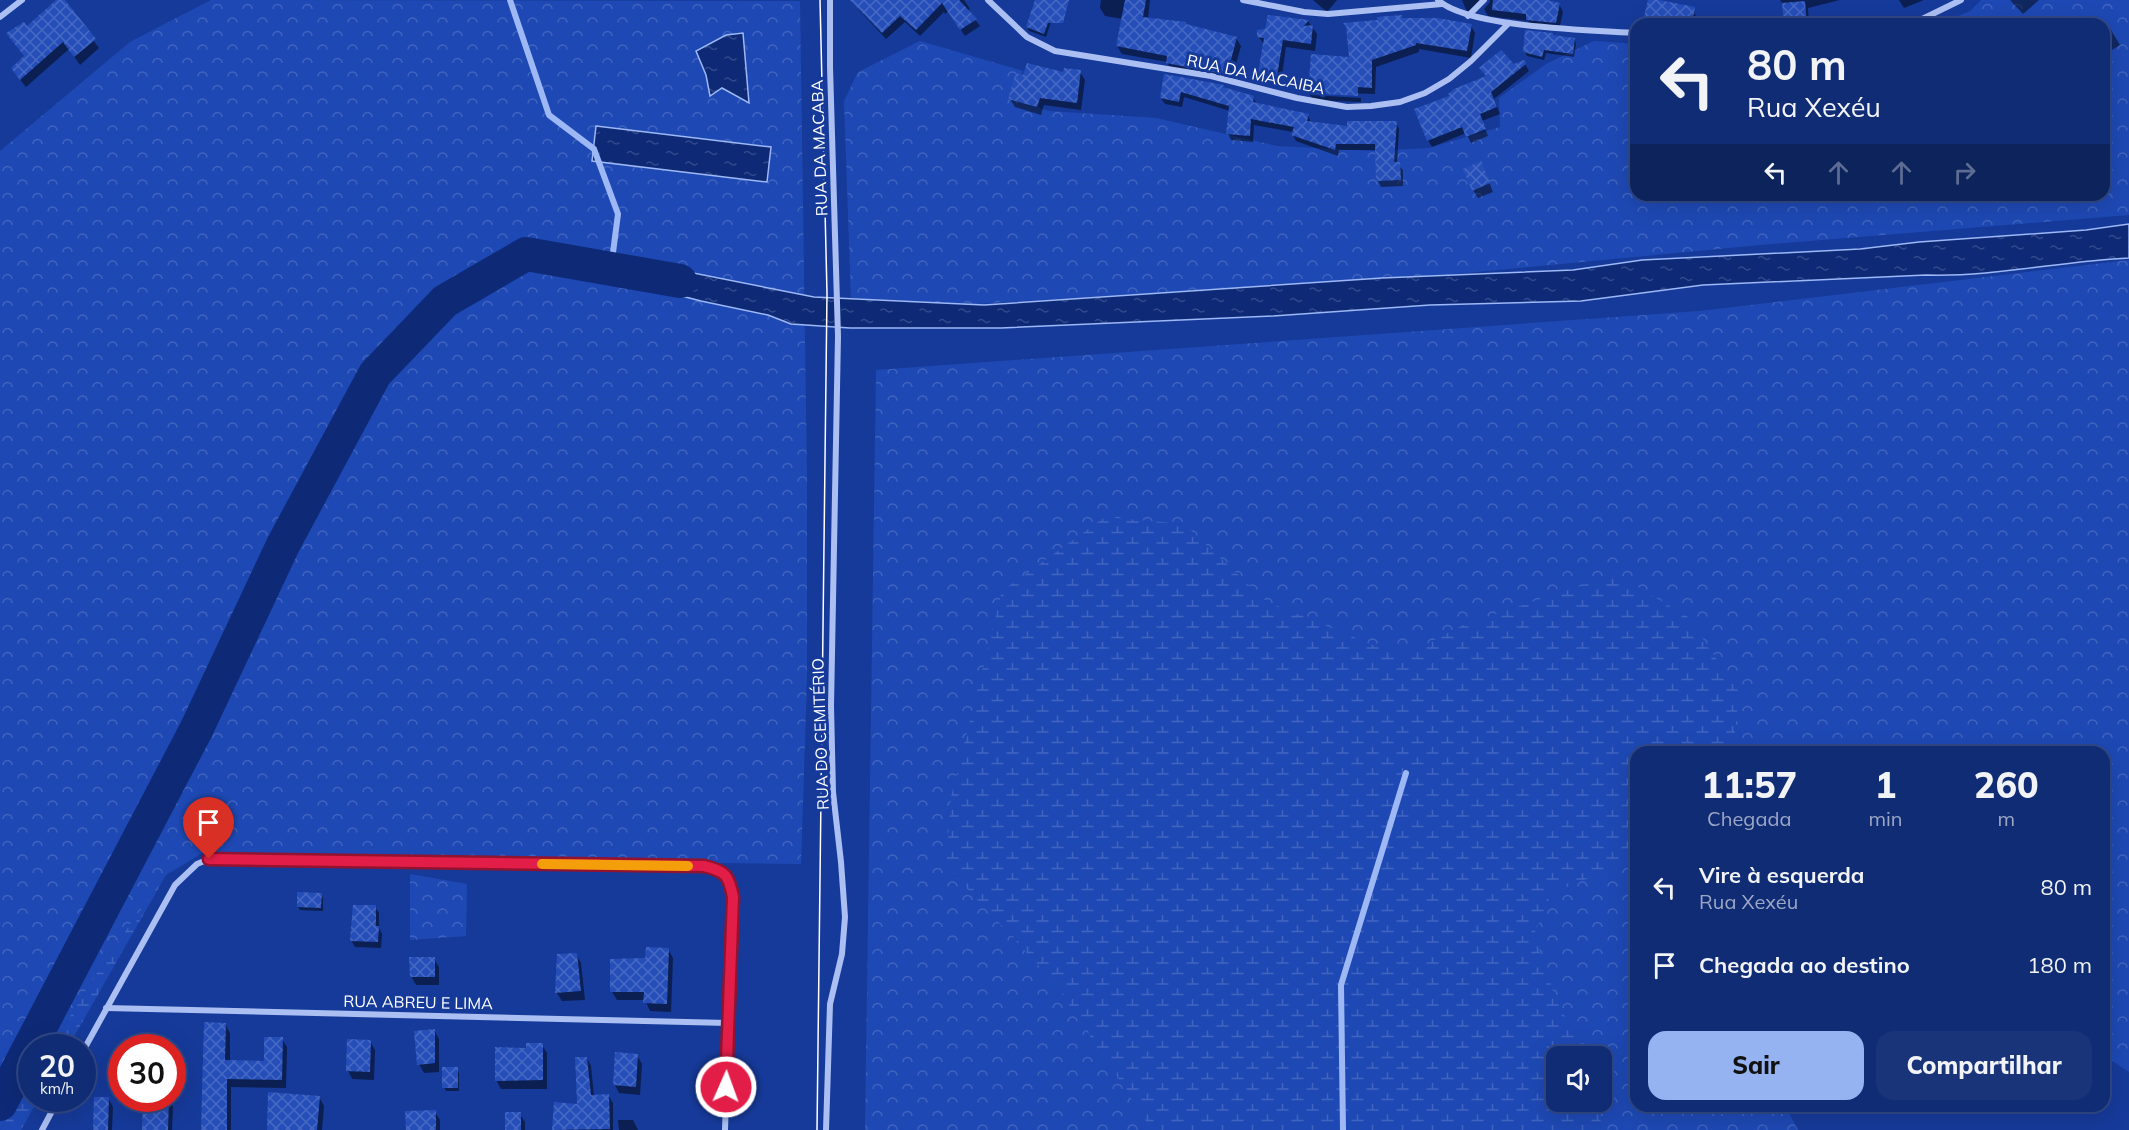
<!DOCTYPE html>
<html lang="pt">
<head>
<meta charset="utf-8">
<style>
	body { margin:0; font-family:Mulish,sans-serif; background:#193479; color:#f1f3f6; height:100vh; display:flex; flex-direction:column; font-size:22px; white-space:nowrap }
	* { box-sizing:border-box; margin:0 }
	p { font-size:20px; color:#9ca7c5 }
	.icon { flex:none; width:33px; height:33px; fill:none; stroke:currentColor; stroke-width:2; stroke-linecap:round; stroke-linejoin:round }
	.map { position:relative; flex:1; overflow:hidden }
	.panel { position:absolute; left:1630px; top:746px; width:480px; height:366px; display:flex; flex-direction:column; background:#102c74; border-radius:18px; box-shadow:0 6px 24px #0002,0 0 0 2px #304886 }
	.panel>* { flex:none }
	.top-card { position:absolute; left:1630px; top:18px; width:480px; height:183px; border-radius:18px; box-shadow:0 6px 24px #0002,0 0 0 2px #304886; background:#102c74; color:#f1f3f6; overflow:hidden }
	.fabs { position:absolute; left:1546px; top:1046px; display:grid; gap:12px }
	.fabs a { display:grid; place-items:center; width:66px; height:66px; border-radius:12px; background:#102c74; box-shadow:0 6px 24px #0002,0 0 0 2px #304886; font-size:30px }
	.speed { position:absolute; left:18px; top:1034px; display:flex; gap:12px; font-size:30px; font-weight:700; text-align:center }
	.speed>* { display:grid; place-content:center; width:78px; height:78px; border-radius:50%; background:#102c74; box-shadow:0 6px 24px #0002,0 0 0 2px #304886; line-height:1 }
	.speed small { font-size:15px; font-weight:400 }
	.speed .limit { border:9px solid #d22; background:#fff; color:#111 }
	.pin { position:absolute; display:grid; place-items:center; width:51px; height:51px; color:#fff; margin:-62px -26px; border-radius:50% 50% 50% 0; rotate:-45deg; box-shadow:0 0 6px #0007 }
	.pin .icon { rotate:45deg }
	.me { position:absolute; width:66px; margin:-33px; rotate:2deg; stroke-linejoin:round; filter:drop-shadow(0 0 4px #0008) }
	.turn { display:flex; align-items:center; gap:21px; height:126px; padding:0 18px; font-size:27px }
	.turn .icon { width:78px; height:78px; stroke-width:2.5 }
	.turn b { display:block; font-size:42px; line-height:51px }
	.lanes { display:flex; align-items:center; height:57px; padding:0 18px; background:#0003; justify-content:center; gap:30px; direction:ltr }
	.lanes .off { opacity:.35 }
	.eta { display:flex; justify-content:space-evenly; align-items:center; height:102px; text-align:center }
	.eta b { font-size:36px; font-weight:800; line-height:42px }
	.action { display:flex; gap:12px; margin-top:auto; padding:12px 18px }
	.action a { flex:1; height:69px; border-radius:18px; background:#95b2f1; color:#111; font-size:24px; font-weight:800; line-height:69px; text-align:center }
	.action a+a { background:#193479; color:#f1f3f6 }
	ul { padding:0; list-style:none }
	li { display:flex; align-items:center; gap:18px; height:78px; padding:0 18px }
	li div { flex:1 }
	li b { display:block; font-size:22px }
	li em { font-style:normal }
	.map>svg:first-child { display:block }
	.forest { fill:url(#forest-crowns); fill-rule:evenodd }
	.wetland { fill:url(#wetland-marsh) }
	.water { fill:url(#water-ripples); stroke:#9db8f5; stroke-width:1.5 }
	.shadow { fill:#0007 }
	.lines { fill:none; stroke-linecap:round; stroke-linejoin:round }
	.stream { stroke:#9db8f5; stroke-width:6 }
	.river { stroke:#0e2a77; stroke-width:34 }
	.building { fill:url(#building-cross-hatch) }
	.street { stroke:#abbff2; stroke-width:6 }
	.tram { stroke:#fff; stroke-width:1.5 }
	.route-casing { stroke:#92132f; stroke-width:15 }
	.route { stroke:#e11d48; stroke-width:10 }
	.slow { stroke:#f59e0b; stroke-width:10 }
	.labels { text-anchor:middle; stroke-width:6; stroke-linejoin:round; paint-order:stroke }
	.street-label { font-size:16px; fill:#fff; stroke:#163a9a }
</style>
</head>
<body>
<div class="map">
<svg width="2129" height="1130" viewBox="0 0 2129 1130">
	<defs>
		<pattern id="forest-crowns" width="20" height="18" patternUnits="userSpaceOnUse" patternTransform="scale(1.5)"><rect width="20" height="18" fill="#1e49b4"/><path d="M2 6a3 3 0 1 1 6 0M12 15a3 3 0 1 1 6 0" fill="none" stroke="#4064bf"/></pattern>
		<pattern id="wetland-marsh" width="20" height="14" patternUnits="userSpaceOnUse" patternTransform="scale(1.5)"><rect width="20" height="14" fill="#1e49b4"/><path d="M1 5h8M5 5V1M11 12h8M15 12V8" fill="none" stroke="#4064bf"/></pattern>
		<pattern id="water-ripples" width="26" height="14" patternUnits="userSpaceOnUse" patternTransform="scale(1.5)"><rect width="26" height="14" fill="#0e2a77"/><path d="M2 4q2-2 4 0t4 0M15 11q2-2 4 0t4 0" fill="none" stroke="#324a8b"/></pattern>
		<pattern id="building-cross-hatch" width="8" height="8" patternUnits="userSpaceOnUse" patternTransform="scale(1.5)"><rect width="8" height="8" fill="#254eb9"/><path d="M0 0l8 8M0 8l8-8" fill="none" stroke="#4669c4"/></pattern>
	</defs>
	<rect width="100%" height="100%" fill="#163a9a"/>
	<g class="forest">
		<polygon points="211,0 800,1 807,479 807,678 801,864 718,863 417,855 204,852 166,875 109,954 51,1047 32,1047 31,1079 0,1130 0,151 130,42"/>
		<polygon points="1981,0 2129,0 2129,215 1760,245 1455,274 975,304 851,298 844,101 858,72 920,41 1023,71 1008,97 1049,111 1156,118 1277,146 1373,151 1429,148 1500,127 1499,98 1546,64 1594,41 1636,44 1636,195 2104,195 2104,24 1939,24 1970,11"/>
		<path d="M2129,260V1072L2105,1056L2104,752H1636V1106H1785L1798,1130H865L876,370L1700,311ZM1557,1056H1602V1101H1557Z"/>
		<polygon points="410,874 467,884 466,936 410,940"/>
	</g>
	<g class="wetland">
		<polygon points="1105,517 1184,524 1266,601 1402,657 1463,625 1616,574 1688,617 1739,692 1733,751 1636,752 1636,859 1552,893 1534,934 1554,994 1584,1056 1557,1056 1557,1101 1600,1101 1601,1130 1152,1130 1054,982 946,866 951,797 1002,591"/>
		<polygon points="166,875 68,1047 51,1047 109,954"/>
		<polygon points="31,1079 32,1098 39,1098 21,1130 0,1130"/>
	</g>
	<g class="water">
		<polygon points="743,33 749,103 722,88 710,96 706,75 696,51 726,35"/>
		<polygon points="596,126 771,147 767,182 592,161"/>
		<path d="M2129,224V258C2061,261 1995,277 1926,275L1703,285L1581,301L1430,305L1273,316L1001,328H850L791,324L768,315L701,301L627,282L638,262L814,297L984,305L1382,278L1573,270L1642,260L1860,249L1919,242L2086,230Z"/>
	</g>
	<g class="shadow">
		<polygon points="58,0 63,0 99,48 80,65 69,49 26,87 18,77 25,57 8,33 27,28"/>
		<polygon points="861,0 964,0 970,9 968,11 980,26 965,36 948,11 945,14 944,12 920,36 905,22 886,39 860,11 856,5"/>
		<polygon points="1101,0 1150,0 1148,19 1236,38 1241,46 1231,82 1172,71 1167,62 1122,54 1117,46 1123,19 1105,16 1100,8"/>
		<polygon points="1313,0 1337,0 1327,12"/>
		<polygon points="1462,0 1480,0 1468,14"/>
		<polygon points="1490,0 1540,0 1559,4 1563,12 1559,30 1532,27 1528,21 1488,16 1484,9 1490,2"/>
		<polygon points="1649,0 1691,8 1696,16 1695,24 1650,24 1646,17"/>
		<polygon points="1780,0 1840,0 1808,8 1809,24 1786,24 1783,4"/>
		<polygon points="1899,0 1924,0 1904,8"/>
		<polygon points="2010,0 2039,0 2023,14"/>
		<polygon points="1991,16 1996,24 1980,24 1980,23"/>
		<polygon points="1280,18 1308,21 1317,34 1315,51 1286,47 1281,83 1264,80 1260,72 1264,44 1258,36 1269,30"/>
		<polygon points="1052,19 1046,37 1029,31 1027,27"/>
		<polygon points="1403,20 1471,26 1475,33 1471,58 1419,49 1419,52 1376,67 1375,94 1311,92 1311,95 1361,98 1361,102 1313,100 1309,93 1351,58 1379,21"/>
		<polygon points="2108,25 2120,45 2107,53 2104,48 2104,27"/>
		<polygon points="1553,36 1574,39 1576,43 1574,57 1546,53 1544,60 1527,56 1525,52"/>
		<polygon points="1524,62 1529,71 1494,99 1500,114 1482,121 1488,136 1471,143 1466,133 1432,147 1428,140 1451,96 1487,77 1481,68 1513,66"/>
		<polygon points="1080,72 1085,80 1081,110 1044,105 1041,115 1015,107 1010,99 1024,77"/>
		<polygon points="1165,76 1223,86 1224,89 1253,97 1256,103 1308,115 1311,123 1348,128 1396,122 1399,129 1397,164 1403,170 1403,186 1381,187 1378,181 1377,150 1339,150 1338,156 1296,141 1293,135 1293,132 1254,125 1253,142 1231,140 1228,133 1230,111 1184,97 1182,107 1165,104 1161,98"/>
		<polygon points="1485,172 1493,192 1478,198 1473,190"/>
		<polygon points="321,894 323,898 323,911 300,910 298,907"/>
		<polygon points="375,907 379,913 379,928 382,934 381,948 355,947 351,940"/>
		<polygon points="668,949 673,958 671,1012 650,1011 645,1000 617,1000 612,992 647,960"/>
		<polygon points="576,954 581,963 585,1000 562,1001 557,993 558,956"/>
		<polygon points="434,959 439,967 439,985 416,985 411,976"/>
		<polygon points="225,1024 230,1033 230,1061 265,1062 282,1039 287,1047 286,1088 231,1087 231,1130 202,1130"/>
		<polygon points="434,1030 439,1039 439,1072 424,1073 419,1064"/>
		<polygon points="370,1041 375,1050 374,1080 352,1079 348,1070"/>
		<polygon points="542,1045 547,1053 547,1089 501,1089 496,1080 527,1050"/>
		<polygon points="637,1055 642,1064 640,1095 619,1093 615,1085"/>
		<polygon points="587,1058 591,1066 594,1096 608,1095 613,1103 613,1130 554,1130 555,1104 578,1106"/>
		<polygon points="457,1069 459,1073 459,1091 446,1091 444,1087"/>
		<polygon points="319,1097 324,1106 322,1130 268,1130"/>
		<polygon points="108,1098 113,1107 112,1130 95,1130"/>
		<polygon points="144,1098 168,1098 173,1106 172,1130 144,1130"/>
		<polygon points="435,1112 440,1120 440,1130 408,1130"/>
		<polygon points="520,1114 525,1122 525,1130 507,1130"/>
		<polygon points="618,1120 633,1120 638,1130 619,1130"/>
	</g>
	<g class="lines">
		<g class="stream">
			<polyline points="510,0 549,115 594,149 618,214 611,268"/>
			<polyline points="1343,1130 1341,985 1406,773"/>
		</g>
		<polyline class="river" points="0,1104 197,728 283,545 375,374 445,301 526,254 680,281"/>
	</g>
	<g class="building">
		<polygon points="56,0 65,0 96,39 74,57 63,42 20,80 11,68 24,56 6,33 24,22 27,26"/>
		<polygon points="850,0 959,0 977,19 960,30 942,3 916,30 900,16 882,33"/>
		<polygon points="1035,0 1069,0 1063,23 1048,23 1044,34 1026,27"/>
		<polygon points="1125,0 1146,0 1143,17 1186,22 1186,24 1237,37 1227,75 1166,63 1167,56 1116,46"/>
		<polygon points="1493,0 1547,0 1560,3 1556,23 1526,20 1526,14 1492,10"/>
		<polygon points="1648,0 1659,0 1695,7 1692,24 1679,24 1644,17"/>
		<polygon points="1805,1 1807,24 1784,24 1782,3"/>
		<polygon points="1268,15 1309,20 1304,26 1313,25 1311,44 1283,40 1277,76 1258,73 1264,38 1257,37 1257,30 1265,29"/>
		<polygon points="1402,15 1402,18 1437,18 1472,24 1467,51 1416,43 1416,45 1372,60 1372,88 1358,87 1358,96 1308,93 1311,54 1349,57 1346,26 1343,23 1377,20 1377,17"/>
		<polygon points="1525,30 1553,33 1553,35 1575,38 1573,54 1544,50 1542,57 1523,52"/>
		<polygon points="1501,50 1514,64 1524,60 1526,64 1491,92 1497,107 1480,114 1486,129 1466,137 1462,127 1427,141 1414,109 1449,96 1448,94 1454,89 1486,76 1479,68"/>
		<polygon points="1027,63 1063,72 1064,68 1081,70 1077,103 1040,98 1037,107 1008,99 1016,73 1023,75"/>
		<polygon points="1164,74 1224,85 1223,87 1254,96 1253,102 1309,114 1307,121 1347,126 1347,121 1397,121 1394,162 1400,162 1401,180 1376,181 1375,144 1336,144 1335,150 1291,135 1294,127 1251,119 1250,136 1226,134 1229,106 1181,92 1179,102 1160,98"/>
		<polygon points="1481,161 1490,183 1472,191 1463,169"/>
		<polygon points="297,892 322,893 321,908 297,907"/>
		<polygon points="353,905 376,905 376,926 379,926 378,942 350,941"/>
		<polygon points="646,947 669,948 667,1004 643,1003 644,992 610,992 610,959 645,958"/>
		<polygon points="577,953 581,991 555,993 557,954"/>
		<polygon points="409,957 435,957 435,977 410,977"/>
		<polygon points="204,1022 226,1023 225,1060 264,1061 264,1037 283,1037 282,1080 227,1079 227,1130 201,1130"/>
		<polygon points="435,1029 435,1063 417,1065 414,1031"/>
		<polygon points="347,1039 371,1040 370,1072 346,1071"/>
		<polygon points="526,1043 543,1043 543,1080 495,1081 495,1047 526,1048"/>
		<polygon points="615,1052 638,1054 636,1087 613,1085"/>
		<polygon points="575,1057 587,1057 591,1095 609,1094 610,1129 552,1130 554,1102 577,1104"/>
		<rect x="442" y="1067" width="16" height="21"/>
		<polygon points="268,1092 320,1096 317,1130 267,1130"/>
		<polygon points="94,1097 109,1097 108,1130 93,1130"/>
		<polygon points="143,1098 169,1098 168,1130 142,1130"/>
		<polygon points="436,1110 436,1130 406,1130 405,1111"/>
		<rect x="505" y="1112" width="16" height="18"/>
	</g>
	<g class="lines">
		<g class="street">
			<polyline points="988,0 1027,37 1055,51 1211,76 1297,98 1347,107 1371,106 1400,102 1425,93 1449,79 1471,61 1509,23"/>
			<polyline points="1243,0 1304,12 1328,14 1442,4"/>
			<path d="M1438,0C1468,28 1592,30 1636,33"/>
			<polyline points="1468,16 1484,0"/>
			<polyline points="0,17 22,0"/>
			<polyline points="1912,24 1961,0"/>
			<polyline points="106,1008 728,1023"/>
			<path d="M82,1053L175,885L197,864L209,859L704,866C726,871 728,876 733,897L725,1130"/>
			<polyline points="42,1130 59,1098"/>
			<polyline points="826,1130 830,1004 842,954 845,917 841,862 833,792 831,706 838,336 830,67 830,0"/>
		</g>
		<polyline class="tram" points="817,1130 827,293 820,0"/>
	</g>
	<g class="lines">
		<g class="route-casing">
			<path id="route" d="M209,859L704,866C726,871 729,876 733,897L726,1087"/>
		</g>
		<use href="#route" class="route"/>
		<polyline class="slow" points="542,864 688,866"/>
	</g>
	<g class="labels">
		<g class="street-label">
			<text transform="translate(1256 74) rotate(12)" y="6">RUA DA MACAIBA</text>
			<text transform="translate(819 148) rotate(-92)" y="6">RUA DA MACABA</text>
			<text transform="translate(820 734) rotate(-92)" y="6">RUA DO CEMITÉRIO</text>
			<text transform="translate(418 1002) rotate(1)" y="6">RUA ABREU E LIMA</text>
		</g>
	</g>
</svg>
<div class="fabs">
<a><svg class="icon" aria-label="sound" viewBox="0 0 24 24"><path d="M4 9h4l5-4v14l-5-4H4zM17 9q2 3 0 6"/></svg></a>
</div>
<div class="speed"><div>20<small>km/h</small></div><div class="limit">30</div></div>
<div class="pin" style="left:209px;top:859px;background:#d93025"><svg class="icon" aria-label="arrive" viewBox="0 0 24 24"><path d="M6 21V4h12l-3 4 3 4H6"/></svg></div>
<svg class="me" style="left:726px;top:1087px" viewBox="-20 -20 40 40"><circle r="17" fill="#e11d48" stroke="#fff" stroke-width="3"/><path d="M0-11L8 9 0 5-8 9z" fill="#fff"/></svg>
<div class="top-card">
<div class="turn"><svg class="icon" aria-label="left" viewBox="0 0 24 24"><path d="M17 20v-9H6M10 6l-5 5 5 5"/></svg><div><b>80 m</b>Rua Xexéu</div></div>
<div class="lanes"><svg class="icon" aria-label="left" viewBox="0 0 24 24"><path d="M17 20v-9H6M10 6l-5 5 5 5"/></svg><svg class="icon off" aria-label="ahead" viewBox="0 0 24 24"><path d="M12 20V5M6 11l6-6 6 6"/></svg><svg class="icon off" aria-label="ahead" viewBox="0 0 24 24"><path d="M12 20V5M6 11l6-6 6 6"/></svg><svg class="icon off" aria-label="right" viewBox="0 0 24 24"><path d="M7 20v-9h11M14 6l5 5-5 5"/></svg></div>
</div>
<section class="panel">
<div class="eta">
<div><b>11:57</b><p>Chegada</p></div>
<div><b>1</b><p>min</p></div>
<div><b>260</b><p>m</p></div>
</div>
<ul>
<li><svg class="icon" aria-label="left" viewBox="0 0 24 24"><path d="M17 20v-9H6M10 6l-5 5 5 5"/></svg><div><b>Vire à esquerda</b><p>Rua Xexéu</p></div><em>80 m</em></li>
<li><svg class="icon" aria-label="arrive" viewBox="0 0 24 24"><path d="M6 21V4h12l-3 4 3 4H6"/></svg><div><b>Chegada ao destino</b></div><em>180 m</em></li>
</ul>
<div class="action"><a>Sair</a><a>Compartilhar</a></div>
</section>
</div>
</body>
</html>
